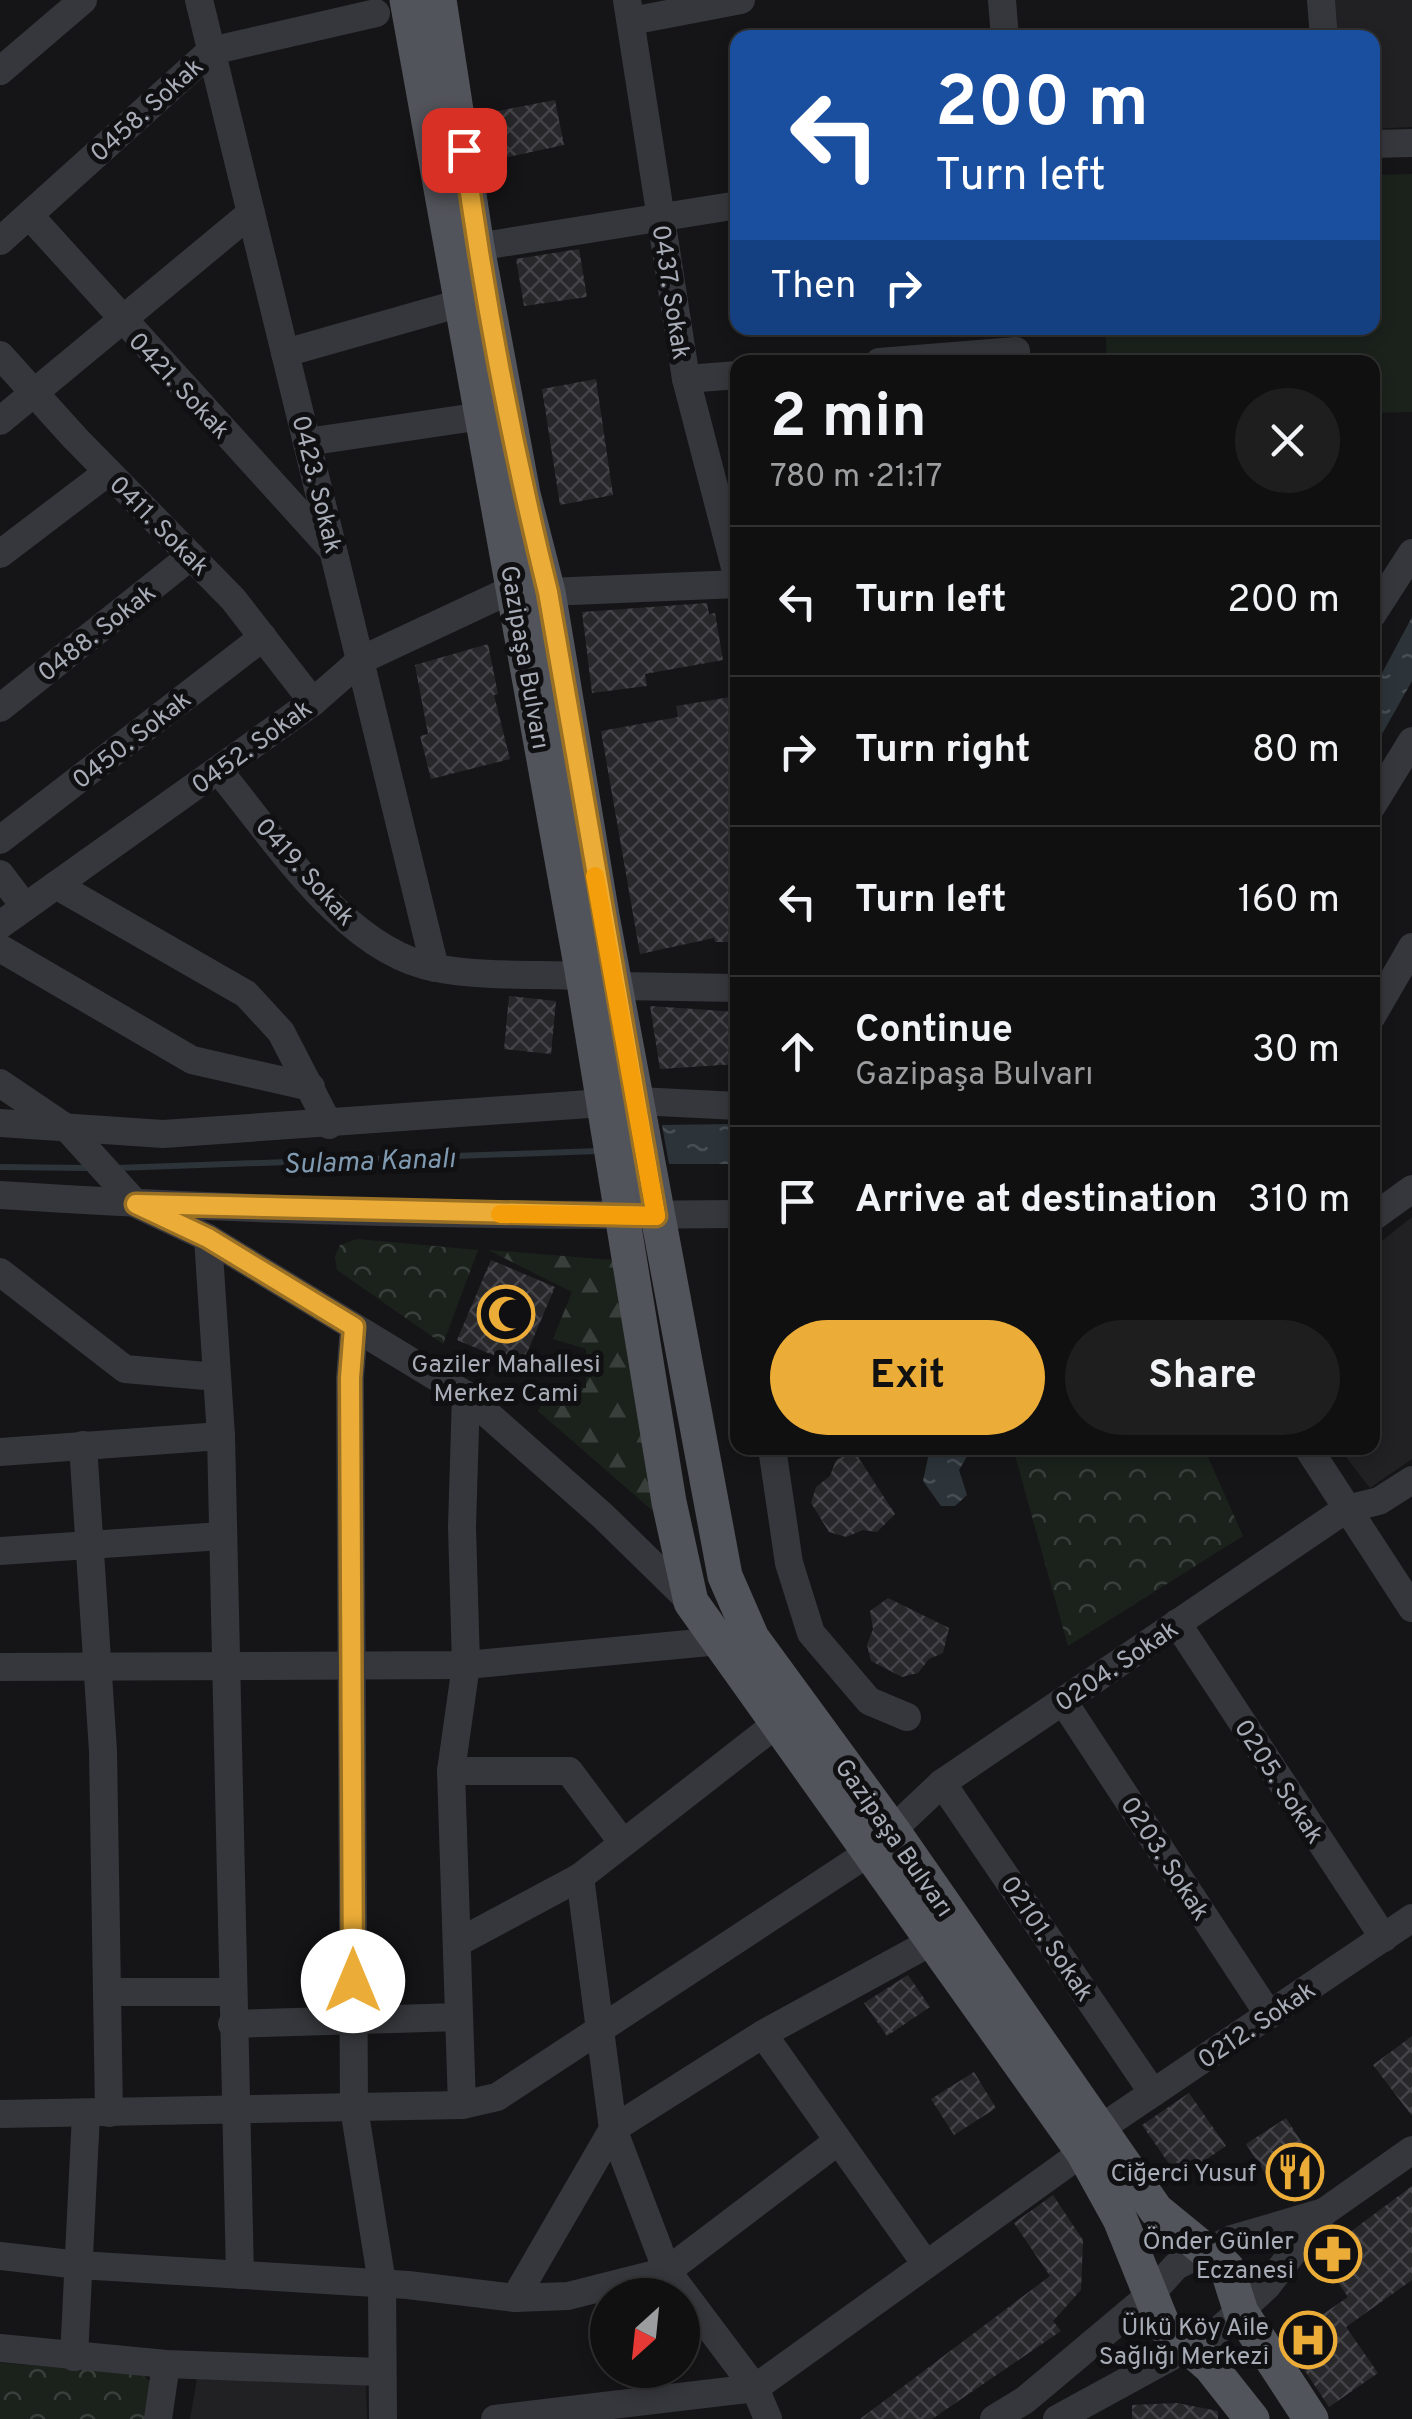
<!DOCTYPE html>
<html lang="en">
<head>
<meta charset="utf-8">
<style>
	body { margin:0; font-family:Overpass,sans-serif; background:#1e1e1f; color:#f1f3f6; height:100vh; display:flex; flex-direction:column; font-size:38px; white-space:nowrap }
	* { box-sizing:border-box; margin:0 }
	p { font-size:32px; color:#9c9d9f }
	.icon { flex:none; width:55px; height:55px; fill:none; stroke:currentColor; stroke-width:2; stroke-linecap:round; stroke-linejoin:round }
	.map { position:relative; flex:1; overflow:hidden }
	.sheet { position:absolute; left:730px; top:355px; width:650px; height:1100px; display:flex; flex-direction:column; background:#101011; border-radius:20px; box-shadow:0 5px 15px #0003,0 0 0 2px #303031 }
	.sheet>* { flex:none }
	.banner { position:absolute; left:730px; top:30px; width:650px; height:305px; border-radius:20px; box-shadow:0 5px 15px #0003,0 0 0 2px #303031; background:#1a4fa0; color:#fff; overflow:hidden }
	.needle { width:65px; rotate:207deg }
	.tools { position:absolute; left:590px; top:2278px; display:grid; gap:20px }
	.tools a { display:grid; place-items:center; width:110px; height:110px; border-radius:50%; background:#101011; box-shadow:0 5px 15px #0003,0 0 0 2px #303031; font-size:50px }
	.pin { position:absolute; display:grid; place-items:center; width:85px; height:85px; color:#fff; margin:-42px; border-radius:20px; box-shadow:0 5px 15px #0006 }
	.me { position:absolute; width:110px; margin:-55px; rotate:0deg; stroke-linejoin:round; filter:drop-shadow(0 0 8px #0008) }
	.turn { display:flex; align-items:center; gap:35px; height:210px; padding:0 40px; font-size:45px }
	.turn .icon { width:130px; height:130px; stroke-width:2.5 }
	.turn b { display:block; font-size:70px; line-height:85px }
	.then { display:flex; align-items:center; height:95px; padding:0 40px; background:#0003; gap:20px; font-size:38px }
	.round { display:grid; place-items:center; flex:none; width:105px; height:105px; border-radius:52px; background:#1e1e1f }
	.head { display:flex; align-items:center; justify-content:space-between; height:170px; padding:0 40px }
	h1 { font-size:60px; font-weight:700; line-height:75px }
	.cta { display:flex; gap:20px; margin-top:auto; padding:20px 40px }
	.cta a { flex:1; height:115px; border-radius:60px; background:#ecad38; color:#111; font-size:40px; font-weight:700; line-height:115px; text-align:center }
	.cta a+a { background:#1e1e1f; color:#f1f3f6 }
	ul { padding:0; list-style:none }
	li { display:flex; align-items:center; gap:30px; height:150px; padding:0 40px; border-top:2px solid #303031 }
	li div { flex:1 }
	li b { display:block; font-size:38px }
	li em { font-style:normal }
	.map>svg:first-child { display:block }
	.built { fill:#212124 }
	.forest { fill:url(#forest-firs) }
	.park { fill:url(#park-crowns) }
	.pitch { fill:#1b221c }
	.water { fill:url(#water-ripples) }
	.lines { fill:none; stroke-linecap:round; stroke-linejoin:round }
	.stream { stroke:#2c343a; stroke-width:6 }
	.building { fill:url(#building-cross-hatch) }
	.minor { stroke:#36373c; stroke-width:28 }
	.major { stroke:#52545b; stroke-width:35 }
	.route-casing { stroke:#997024; stroke-width:25 }
	.route { stroke:#ecad38; stroke-width:18 }
	.slow { stroke:#f59e0b; stroke-width:18 }
	.labels { text-anchor:middle; stroke-width:10; stroke-linejoin:round; paint-order:stroke }
	.street-label { font-size:25px; fill:#a7acb7; stroke:#101012 }
	.poi-label { font-size:25px; fill:#a7acb7; stroke:#101012; text-anchor:end }
	.water-label { font-size:28px; font-style:italic; fill:#7f9ab1; stroke:#101012 }
</style>
</head>
<body>
<div class="map">
<svg width="1412" height="2419" viewBox="0 0 1412 2419">
	<defs>
		<pattern id="forest-firs" width="22" height="20" patternUnits="userSpaceOnUse" patternTransform="scale(2.5)"><rect width="22" height="20" fill="#1b221c"/><path d="M5 1l3.5 6h-7zM16 11l3.5 6h-7z" fill="#393f3b"/></pattern>
		<pattern id="park-crowns" width="20" height="18" patternUnits="userSpaceOnUse" patternTransform="scale(2.5)"><rect width="20" height="18" fill="#1b221c"/><path d="M2 6a3 3 0 1 1 6 0M12 15a3 3 0 1 1 6 0" fill="none" stroke="#393f3b"/></pattern>
		<pattern id="water-ripples" width="26" height="14" patternUnits="userSpaceOnUse" patternTransform="scale(2.5)"><rect width="26" height="14" fill="#2c343a"/><path d="M2 4q2-2 4 0t4 0M15 11q2-2 4 0t4 0" fill="none" stroke="#484f54"/></pattern>
		<pattern id="building-cross-hatch" width="8" height="8" patternUnits="userSpaceOnUse" patternTransform="scale(2.5)"><rect width="8" height="8" fill="#28282b"/><path d="M0 0l8 8M0 8l8-8" fill="none" stroke="#444448"/></pattern>
	</defs>
	<rect width="100%" height="100%" fill="#151517"/>
	<g class="built">
		<polygon points="1335,0 1412,0 1412,127 1373,129 1372,38 1338,37"/>
		<polygon points="1412,1217 1412,1459 1370,1488 1339,1448 1372,1448 1373,1248"/>
		<polygon points="197,2379 366,2383 367,2419 190,2419"/>
	</g>
	<polygon class="forest" points="488,1250 613,1260 661,1518 538,1411 553,1386 586,1388 586,1349 553,1339 572,1292"/>
	<g class="park">
		<polygon points="357,1239 478,1250 443,1344 337,1270 335,1256 340,1245"/>
		<polygon points="1013,1448 1204,1448 1243,1536 1068,1646"/>
		<polygon points="0,2363 140,2373 153,2384 147,2419 0,2419"/>
	</g>
	<polygon class="pitch" points="1412,174 1412,412 1373,413 1372,362 1107,362 1105,328 1372,328 1373,175"/>
	<g class="water">
		<polygon points="1412,617 1412,681 1373,750 1373,690"/>
		<polygon points="737,1124 737,1164 669,1164 662,1125"/>
		<polygon points="930,1448 972,1448 959,1470 967,1495 955,1506 941,1506 923,1481"/>
	</g>
	<g class="lines">
		<g class="stream">
			<polyline points="0,1167 89,1168"/>
			<polyline points="116,1168 598,1151"/>
		</g>
	</g>
	<g class="building">
		<polygon points="555,100 564,145 503,158 493,112"/>
		<polygon points="579,249 587,297 524,306 516,259"/>
		<polygon points="596,379 613,495 560,505 542,389"/>
		<polygon points="707,603 709,614 715,613 723,660 645,674 647,686 592,693 582,612"/>
		<polygon points="488,644 498,694 494,695 510,759 431,779 420,736 428,734 415,665"/>
		<polygon points="731,697 738,734 738,942 715,942 714,938 640,954 601,731 678,717 676,706"/>
		<polygon points="509,996 556,1001 551,1054 504,1049"/>
		<polygon points="650,1006 738,1012 738,1064 660,1069"/>
		<polygon points="491,1260 555,1287 521,1367 457,1340"/>
		<polygon points="847,1455 858,1457 895,1514 877,1532 863,1530 846,1537 829,1532 811,1503 816,1487 830,1476 836,1460"/>
		<polygon points="888,1598 949,1628 943,1653 929,1659 918,1673 902,1677 871,1661 867,1645 873,1629 870,1611"/>
		<polygon points="908,1975 930,2007 887,2036 864,2003"/>
		<polygon points="1412,2036 1412,2116 1373,2065"/>
		<polygon points="974,2072 996,2108 954,2135 931,2099"/>
		<polygon points="1189,2093 1226,2146 1179,2178 1142,2125"/>
		<polygon points="1286,2118 1317,2166 1277,2192 1246,2144"/>
		<polygon points="1412,2186 1412,2280 1346,2327 1378,2373 1329,2407 1301,2365 1297,2332 1348,2297 1319,2255"/>
		<polygon points="1053,2195 1083,2240 1081,2290 1053,2321 1061,2331 932,2419 860,2419 1050,2276 1014,2223"/>
		<polygon points="1177,2403 1218,2411 1218,2419 1132,2419 1132,2405"/>
	</g>
	<g class="lines">
		<g class="minor">
			<polyline points="199,0 435,968"/>
			<polyline points="627,0 686,379 738,579"/>
			<polyline points="1002,0 1005,38"/>
			<polyline points="1321,0 1324,38"/>
			<polyline points="631,21 741,0"/>
			<polyline points="0,71 83,0"/>
			<polyline points="1372,144 1412,143"/>
			<polyline points="29,215 330,547"/>
			<polyline points="0,241 211,51 376,13"/>
			<polyline points="477,247 738,205"/>
			<polyline points="285,353 461,303"/>
			<polyline points="0,355 75,438 233,599 313,702"/>
			<polyline points="879,362 1016,351"/>
			<polyline points="686,379 738,375"/>
			<polyline points="0,421 251,213"/>
			<polyline points="307,442 482,416"/>
			<polyline points="0,554 108,472"/>
			<polyline points="548,592 738,584"/>
			<polyline points="1372,615 1412,553"/>
			<polyline points="0,708 191,556"/>
			<path d="M218,770C274,837 345,952 436,968C483,977 535,974 583,976"/>
			<polyline points="1372,806 1412,741"/>
			<polyline points="0,840 263,637"/>
			<polyline points="0,874 25,907"/>
			<polyline points="56,885 246,994 281,1032 329,1125"/>
			<polyline points="0,925 313,702 361,660 515,588"/>
			<polyline points="0,948 192,1060 311,1087"/>
			<polyline points="618,986 738,988"/>
			<polyline points="1372,1016 1412,947"/>
			<polyline points="0,1083 68,1129 136,1204 208,1238 466,1395 603,1516 691,1602"/>
			<polyline points="638,1101 738,1106"/>
			<polyline points="0,1123 163,1134 603,1103"/>
			<path d="M0,1195C245,1211 492,1217 738,1214"/>
			<polyline points="1372,1218 1412,1189"/>
			<polyline points="208,1238 221,1436 240,2275"/>
			<polyline points="0,1272 125,1369 217,1377"/>
			<polyline points="354,1327 350,1378 354,2108 382,2283 383,2419"/>
			<polyline points="83,1445 103,1751 109,2113"/>
			<polyline points="772,1448 789,1563 811,1633 869,1701 907,1717"/>
			<polyline points="1308,1448 1412,1608"/>
			<polyline points="0,1452 221,1436"/>
			<polyline points="0,1551 222,1536"/>
			<polyline points="1177,1623 1384,1938"/>
			<polyline points="0,1667 466,1665 720,1641"/>
			<polyline points="1063,1701 1269,2015"/>
			<polyline points="451,1771 569,1771 623,1843"/>
			<polyline points="942,1783 1153,2093"/>
			<polyline points="580,1877 613,2129 667,2271 755,2388 768,2419"/>
			<polyline points="457,1943 580,1877 775,1725"/>
			<polyline points="109,1992 232,1992"/>
			<polyline points="232,2024 459,2017"/>
			<polyline points="763,2034 925,2263"/>
			<polyline points="462,2105 451,1771 466,1665 462,1527 466,1395"/>
			<polyline points="0,2114 462,2105 497,2097 868,1853 942,1783 1346,1509 1379,1501 1412,1480"/>
			<polyline points="1098,2130 1412,1918"/>
			<polyline points="0,2256 79,2265 408,2285 515,2298 568,2296 667,2271 838,2141"/>
			<polyline points="515,2298 613,2129 763,2034 931,1942"/>
			<polyline points="0,2348 166,2364 379,2372"/>
			<polyline points="74,2357 86,2114"/>
			<polyline points="158,2419 166,2364"/>
			<polyline points="495,2419 755,2388 1083,2152"/>
			<polyline points="994,2419 1025,2400 1150,2295 1176,2266 1232,2239 1324,2212"/>
			<polyline points="1057,2419 1218,2331 1267,2286 1324,2212 1412,2150"/>
		</g>
		<g class="major">
			<polyline points="407,0 583,976 669,1502 691,1602 1083,2152 1120,2219 1163,2325 1210,2366 1252,2419"/>
			<polyline points="439,0 477,247 523,494 548,592 602,916 725,1576 752,1638 893,1831 1156,2210 1227,2268 1241,2312 1311,2419"/>
		</g>
	</g>
	<g class="lines">
		<g class="route-casing">
			<path id="route" d="M353,1981L350,1378L354,1327L208,1238L136,1204L656,1216L548,592C512,446 484,298 464,150"/>
		</g>
		<use href="#route" class="route"/>
		<polyline class="slow" points="500,1214 656,1216 595,876"/>
	</g>
	<defs>
		<g id="mosque-ring" transform="scale(2.875)"><circle r="9.5" fill="#101012" stroke="#ecad38" stroke-width="1.5"/><path d="M3.5-4.9A6 6 0 1 0 3.5 4.9A5 5 0 1 1 3.5-4.9Z" fill="#ecad38"/></g>
		<g id="restaurant-ring" transform="scale(2.875)"><circle r="9.5" fill="#101012" stroke="#ecad38" stroke-width="1.5"/><path d="M-5-6h1v4h1v-4h1v4h1v-4h1v5L-1.5 .5V6h-2V.5L-5-1ZM5-6V6H3V1.5H1.5Q1.5-4 5-6Z" fill="#ecad38"/></g>
		<g id="pharmacy-ring" transform="scale(2.875)"><circle r="9.5" fill="#101012" stroke="#ecad38" stroke-width="1.5"/><path d="M-2-6h4v4h4v4h-4v4h-4v-4h-4v-4h4Z" fill="#ecad38"/></g>
		<g id="hospital-ring" transform="scale(2.875)"><circle r="9.5" fill="#101012" stroke="#ecad38" stroke-width="1.5"/><path d="M-5-5h3v3.5h4V-5h3V5h-3V1.5h-4V5h-3Z" fill="#ecad38"/></g>
	</defs>
	<g fill-rule="evenodd">
		<use href="#mosque-ring" x="506" y="1314"/>
		<use href="#restaurant-ring" x="1295" y="2172"/>
		<use href="#pharmacy-ring" x="1333" y="2254"/>
		<use href="#hospital-ring" x="1308" y="2340"/>
	</g>
	<g class="labels">
		<g class="street-label">
			<text transform="translate(146 109) rotate(-42)" y="9">0458. Sokak</text>
			<text transform="translate(672 292) rotate(81)" y="9">0437. Sokak</text>
			<text transform="translate(180 385) rotate(47)" y="9">0421. Sokak</text>
			<text transform="translate(318 484) rotate(76)" y="9">0423. Sokak</text>
			<text transform="translate(160 525) rotate(45)" y="9">0411. Sokak</text>
			<text transform="translate(96 632) rotate(-38)" y="9">0488. Sokak</text>
			<text transform="translate(526 657) rotate(80)" y="9">Gazipaşa Bulvarı</text>
			<text transform="translate(131 739) rotate(-38)" y="9">0450. Sokak</text>
			<text transform="translate(251 746) rotate(-36)" y="9">0452. Sokak</text>
			<text transform="translate(306 871) rotate(48)" y="9">0419. Sokak</text>
			<text transform="translate(1116 1665) rotate(-34)" y="9">0204. Sokak</text>
			<text transform="translate(1280 1781) rotate(57)" y="9">0205. Sokak</text>
			<text transform="translate(895 1837) rotate(55)" y="9">Gazipaşa Bulvarı</text>
			<text transform="translate(1166 1858) rotate(57)" y="9">0203. Sokak</text>
			<text transform="translate(1048 1938) rotate(56)" y="9">02101. Sokak</text>
			<text transform="translate(1256 2024) rotate(-34)" y="9">0212. Sokak</text>
		</g>
		<g class="poi-label">
			<text x="506" y="1372" text-anchor="middle">Gaziler Mahallesi<tspan x="506" dy="29">Merkez Cami</tspan></text>
			<text x="1256" y="2181">Ciğerci Yusuf</text>
			<text x="1294" y="2249">Önder Günler<tspan x="1294" dy="29">Eczanesi</tspan></text>
			<text x="1269" y="2335">Ülkü Köy Aile<tspan x="1269" dy="29">Sağlığı Merkezi</tspan></text>
		</g>
		<g class="water-label">
			<text transform="translate(369 1160) rotate(-2)" y="10">Sulama Kanalı</text>
		</g>
	</g>
</svg>
<div class="tools">
<a><svg class="needle" viewBox="-14 -14 28 28"><path d="M0-13l5 13h-10z" fill="#e53935"/><path d="M0 13l5-13h-10z" fill="#9c9d9f"/></svg></a>
</div>
<div class="pin" style="left:464px;top:150px;background:#d93025"><svg class="icon" aria-label="arrive" viewBox="0 0 24 24"><path d="M6 21V4h12l-3 4 3 4H6"/></svg></div>
<svg class="me" style="left:353px;top:1981px" viewBox="-20 -20 40 40"><circle r="19" fill="#fff"/><path d="M0-13L10 11 0 6-10 11z" fill="#ecad38"/></svg>
<div class="banner">
<div class="turn"><svg class="icon" aria-label="left" viewBox="0 0 24 24"><path d="M17 20v-9H6M10 6l-5 5 5 5"/></svg><div><b>200 m</b>Turn left</div></div>
<div class="then">Then<svg class="icon" aria-label="right" viewBox="0 0 24 24"><path d="M7 20v-9h11M14 6l5 5-5 5"/></svg></div>
</div>
<section class="sheet">
<div class="head"><div><h1>2 min</h1><p>780 m · 21:17</p></div><a class="round"><svg class="icon" aria-label="close" viewBox="0 0 24 24"><path d="M6 6l12 12M18 6L6 18"/></svg></a></div>
<ul>
<li><svg class="icon" aria-label="left" viewBox="0 0 24 24"><path d="M17 20v-9H6M10 6l-5 5 5 5"/></svg><div><b>Turn left</b></div><em>200 m</em></li>
<li><svg class="icon" aria-label="right" viewBox="0 0 24 24"><path d="M7 20v-9h11M14 6l5 5-5 5"/></svg><div><b>Turn right</b></div><em>80 m</em></li>
<li><svg class="icon" aria-label="left" viewBox="0 0 24 24"><path d="M17 20v-9H6M10 6l-5 5 5 5"/></svg><div><b>Turn left</b></div><em>160 m</em></li>
<li><svg class="icon" aria-label="ahead" viewBox="0 0 24 24"><path d="M12 20V5M6 11l6-6 6 6"/></svg><div><b>Continue</b><p>Gazipaşa Bulvarı</p></div><em>30 m</em></li>
<li><svg class="icon" aria-label="arrive" viewBox="0 0 24 24"><path d="M6 21V4h12l-3 4 3 4H6"/></svg><div><b>Arrive at destination</b></div><em>310 m</em></li>
</ul>
<div class="cta"><a>Exit</a><a>Share</a></div>
</section>
</div>
</body>
</html>
